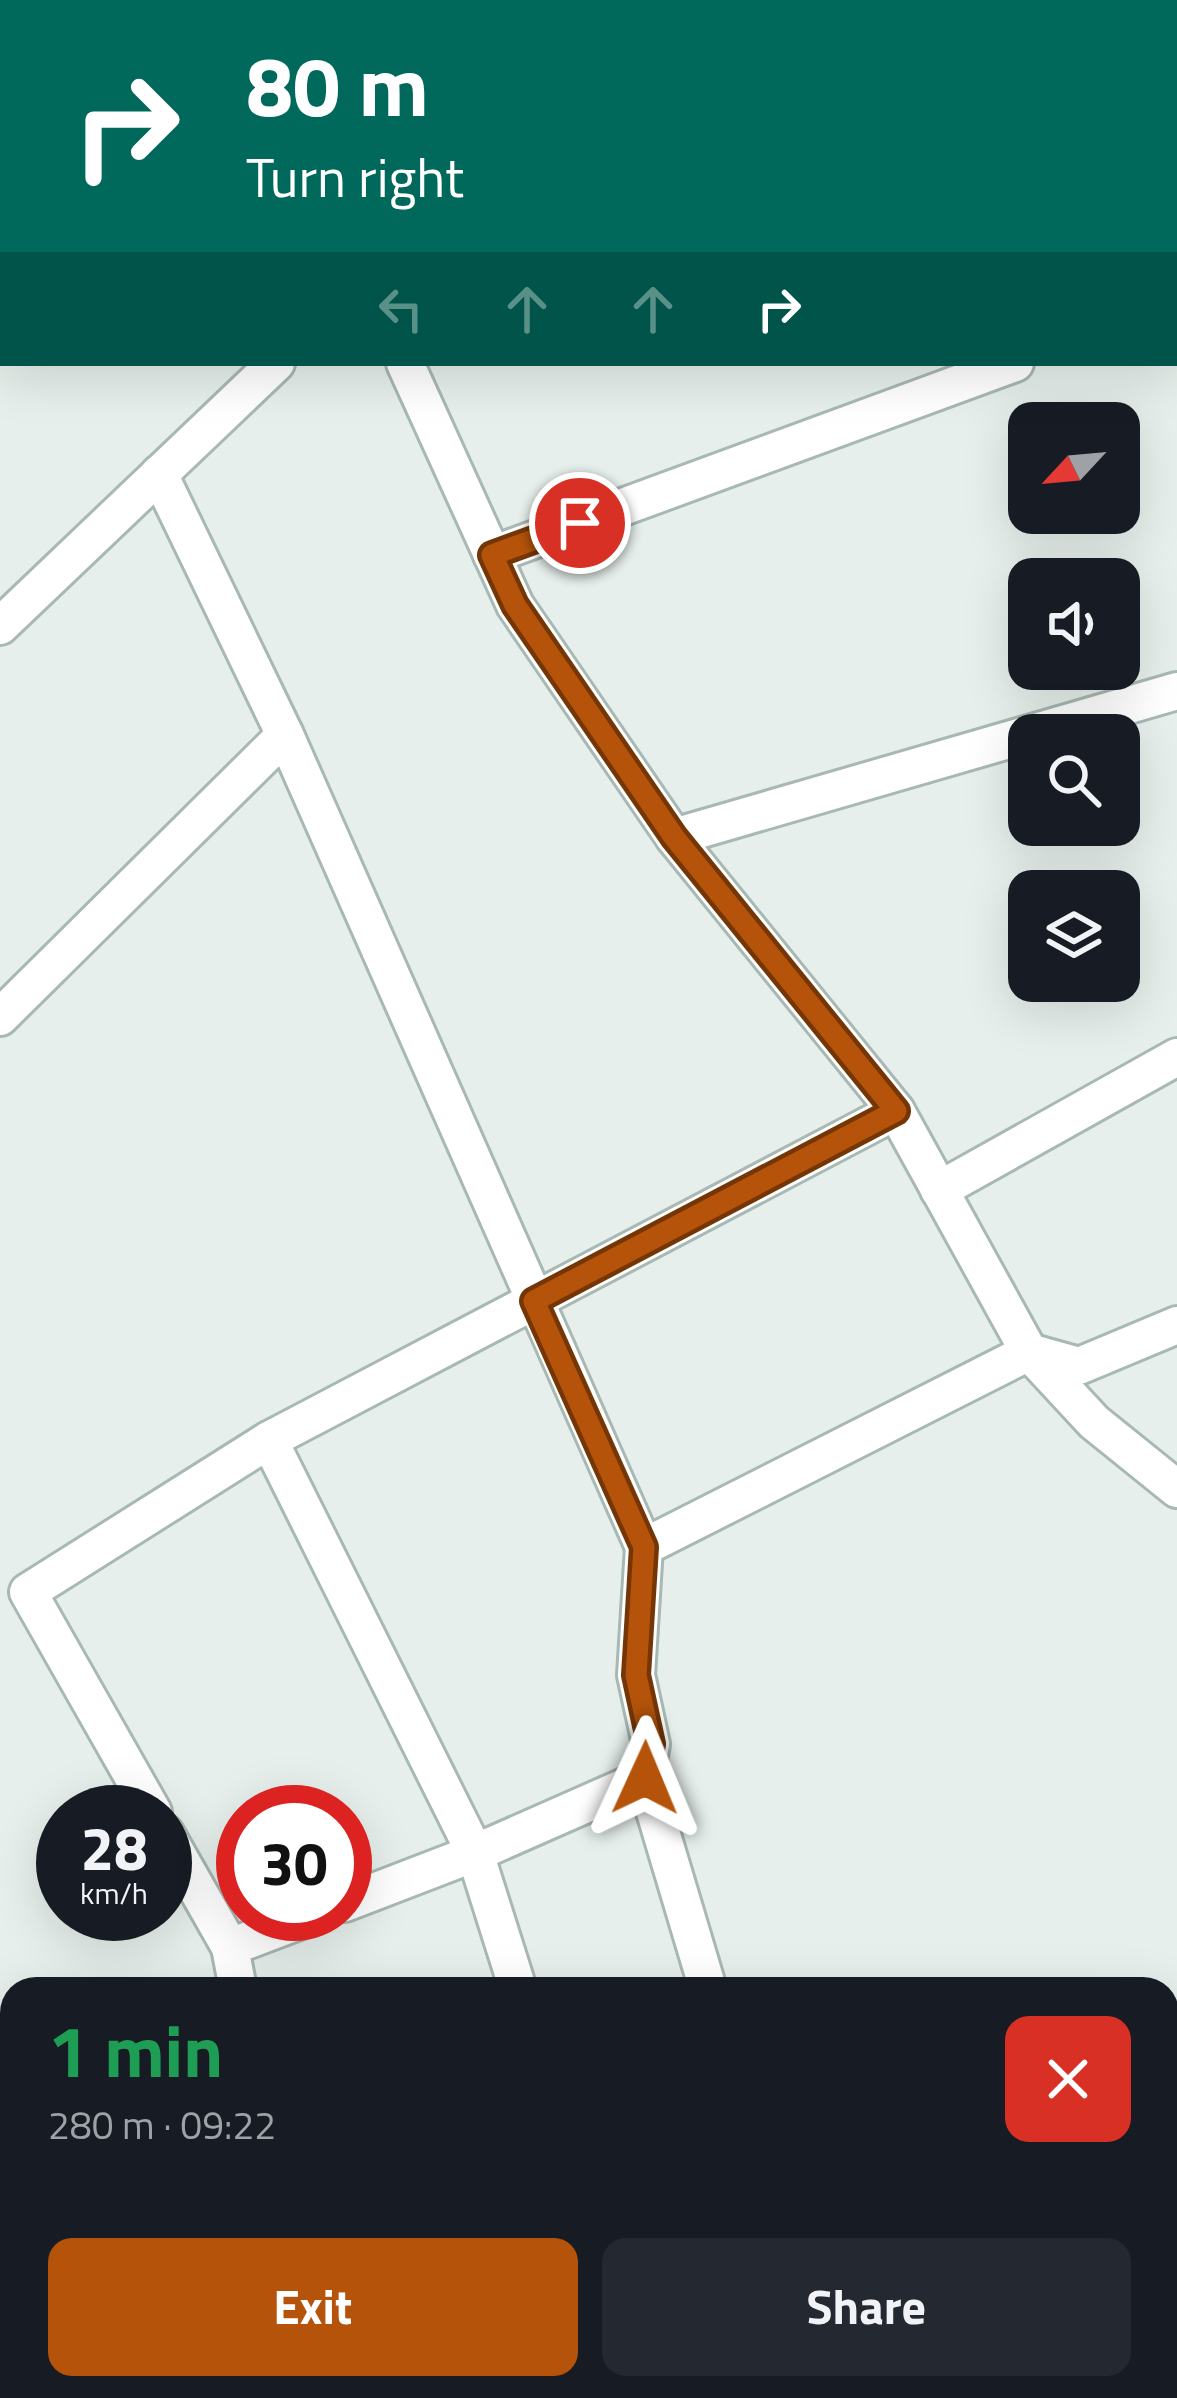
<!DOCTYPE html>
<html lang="en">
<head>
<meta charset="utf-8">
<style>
	body { margin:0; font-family:"Titillium Web",sans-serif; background:#242831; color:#f1f3f6; height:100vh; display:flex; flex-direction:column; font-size:45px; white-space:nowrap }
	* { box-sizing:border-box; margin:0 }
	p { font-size:39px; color:#9ea1a6 }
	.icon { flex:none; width:66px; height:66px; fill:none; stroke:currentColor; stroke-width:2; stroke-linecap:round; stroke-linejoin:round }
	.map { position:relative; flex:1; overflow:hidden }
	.sheet { position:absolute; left:0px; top:1977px; width:1179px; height:423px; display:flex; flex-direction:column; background:#171b24; border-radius:36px 36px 0 0; box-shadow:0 12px 48px #0002 }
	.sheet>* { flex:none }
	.hud { position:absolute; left:0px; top:0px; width:1179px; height:366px; box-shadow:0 12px 48px #0002; background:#00695c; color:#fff; overflow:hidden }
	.needle { width:78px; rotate:244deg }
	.controls { position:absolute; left:1008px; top:402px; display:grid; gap:24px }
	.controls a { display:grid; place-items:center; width:132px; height:132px; border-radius:24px; background:#171b24; box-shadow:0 12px 48px #0002; font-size:60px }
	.speed { position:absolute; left:36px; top:1785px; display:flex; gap:24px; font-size:60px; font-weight:700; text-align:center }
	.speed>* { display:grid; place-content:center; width:156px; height:156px; border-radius:50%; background:#171b24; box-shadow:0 12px 48px #0002; line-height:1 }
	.speed small { font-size:30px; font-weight:400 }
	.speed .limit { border:18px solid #d22; background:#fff; color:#111 }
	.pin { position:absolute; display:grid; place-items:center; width:102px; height:102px; color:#fff; margin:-51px; border:6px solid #fff; border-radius:50%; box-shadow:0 3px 12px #0007 }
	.me { position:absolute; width:132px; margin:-66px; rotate:1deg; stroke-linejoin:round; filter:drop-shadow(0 0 9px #0008) }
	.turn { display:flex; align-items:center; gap:42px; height:252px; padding:0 48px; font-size:54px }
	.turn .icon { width:156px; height:156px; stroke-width:2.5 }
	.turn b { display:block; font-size:84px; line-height:102px }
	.lanes { display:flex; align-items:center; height:114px; padding:0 48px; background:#0003; justify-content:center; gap:60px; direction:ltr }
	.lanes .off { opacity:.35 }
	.round { display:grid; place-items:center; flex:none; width:126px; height:126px; border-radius:24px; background:#242831 }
	.overview { display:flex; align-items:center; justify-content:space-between; height:204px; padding:0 48px }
	h1 { font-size:72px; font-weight:700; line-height:90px; color:#1e9e55 }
	.cta { display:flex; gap:24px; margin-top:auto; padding:24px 48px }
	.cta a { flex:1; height:138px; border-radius:24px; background:#b45309; color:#fff; font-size:48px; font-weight:700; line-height:138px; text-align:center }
	.cta a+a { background:#242831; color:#f1f3f6 }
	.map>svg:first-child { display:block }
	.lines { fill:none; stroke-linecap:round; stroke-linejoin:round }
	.stream { stroke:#8ec9d4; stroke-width:12 }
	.street-casing { stroke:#a8b8b2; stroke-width:42 }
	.secondary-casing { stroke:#a4bbb3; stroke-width:42 }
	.street { stroke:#fff; stroke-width:36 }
	.secondary { stroke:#fff; stroke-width:36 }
	.route-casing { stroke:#753606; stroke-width:30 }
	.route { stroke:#b45309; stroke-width:21 }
</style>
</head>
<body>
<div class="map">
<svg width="1177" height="2398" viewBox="0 0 1177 2398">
	<rect width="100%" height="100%" fill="#e6efeb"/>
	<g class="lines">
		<g class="stream">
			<polyline points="1167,2301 1177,2289"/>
			<polyline points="1089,2398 1097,2388"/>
		</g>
		<g class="street-casing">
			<g id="street">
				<polyline points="240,0 242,3"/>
				<polyline points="880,0 881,3"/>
				<polyline points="1153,0 1154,3"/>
				<polyline points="658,3 661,0"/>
				<polyline points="1176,49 1177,51"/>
				<polyline points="1176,246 1177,246"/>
				<polyline points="492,555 1015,363"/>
				<polyline points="0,626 276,363"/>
				<polyline points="285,735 644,1547 1029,1352 896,1111"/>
				<polyline points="674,837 1177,691"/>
				<polyline points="0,1017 285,735 159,474"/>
				<polyline points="939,1190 1177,1057"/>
				<polyline points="1029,1352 1094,1422 1177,1489"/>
				<polyline points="1029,1352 1079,1366 1177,1325"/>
				<polyline points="269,1440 896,1111 674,837 515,605 405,363"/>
				<polyline points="644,1547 636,1675 651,1744 645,1778 708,1989"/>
				<polyline points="153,1812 28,1592 269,1440 475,1853 518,1989"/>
				<polyline points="165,1833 230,1947"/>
				<polyline points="345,1903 475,1853 645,1778"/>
				<polyline points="238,1989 230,1947 317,1914"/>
				<polyline points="0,2341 12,2340"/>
				<polyline points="331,2388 335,2398"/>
				<polyline points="636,2388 639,2398"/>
				<polyline points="877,2388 882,2398"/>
			</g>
		</g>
		<g class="secondary-casing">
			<g id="secondary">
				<polyline points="160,3 163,0"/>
				<polyline points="0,169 3,165"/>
			</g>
		</g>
		<use href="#street" class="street"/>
		<use href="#secondary" class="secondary"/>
	</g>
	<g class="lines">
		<g class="route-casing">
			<polyline id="route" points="580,523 492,555 515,605 674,837 896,1111 534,1301 644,1547 636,1675 651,1744 645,1778"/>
		</g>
		<use href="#route" class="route"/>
	</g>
</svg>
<div class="controls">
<a><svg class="needle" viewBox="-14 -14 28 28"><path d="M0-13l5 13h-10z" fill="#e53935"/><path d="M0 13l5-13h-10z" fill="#9ea1a6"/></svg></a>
<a><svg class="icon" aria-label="sound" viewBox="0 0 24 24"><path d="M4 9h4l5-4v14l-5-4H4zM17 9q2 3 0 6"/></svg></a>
<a><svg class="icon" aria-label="search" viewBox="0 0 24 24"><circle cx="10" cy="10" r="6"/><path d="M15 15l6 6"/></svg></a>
<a><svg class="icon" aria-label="layers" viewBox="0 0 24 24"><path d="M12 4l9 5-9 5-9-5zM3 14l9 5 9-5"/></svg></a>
</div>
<div class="speed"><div>28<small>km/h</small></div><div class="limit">30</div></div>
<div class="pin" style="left:580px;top:523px;background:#d93025"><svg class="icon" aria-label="arrive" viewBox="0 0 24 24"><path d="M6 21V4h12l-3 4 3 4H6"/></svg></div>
<svg class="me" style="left:645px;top:1778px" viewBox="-20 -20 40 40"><path d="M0-17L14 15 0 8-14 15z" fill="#b45309" stroke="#fff" stroke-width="4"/></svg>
<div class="hud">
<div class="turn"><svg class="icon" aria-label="right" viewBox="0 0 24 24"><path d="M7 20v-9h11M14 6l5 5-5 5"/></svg><div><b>80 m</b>Turn right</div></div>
<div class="lanes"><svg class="icon off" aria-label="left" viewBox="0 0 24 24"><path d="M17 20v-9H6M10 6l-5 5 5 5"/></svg><svg class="icon off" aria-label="ahead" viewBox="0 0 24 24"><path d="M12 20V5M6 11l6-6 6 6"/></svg><svg class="icon off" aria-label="ahead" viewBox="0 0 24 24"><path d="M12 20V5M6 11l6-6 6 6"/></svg><svg class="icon" aria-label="right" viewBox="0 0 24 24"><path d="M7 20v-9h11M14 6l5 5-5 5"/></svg></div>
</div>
<section class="sheet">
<div class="overview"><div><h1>1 min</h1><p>280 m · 09:22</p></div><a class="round" style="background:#d93025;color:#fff"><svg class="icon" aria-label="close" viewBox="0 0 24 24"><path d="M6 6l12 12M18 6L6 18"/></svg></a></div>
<div class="cta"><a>Exit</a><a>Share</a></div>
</section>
</div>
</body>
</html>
